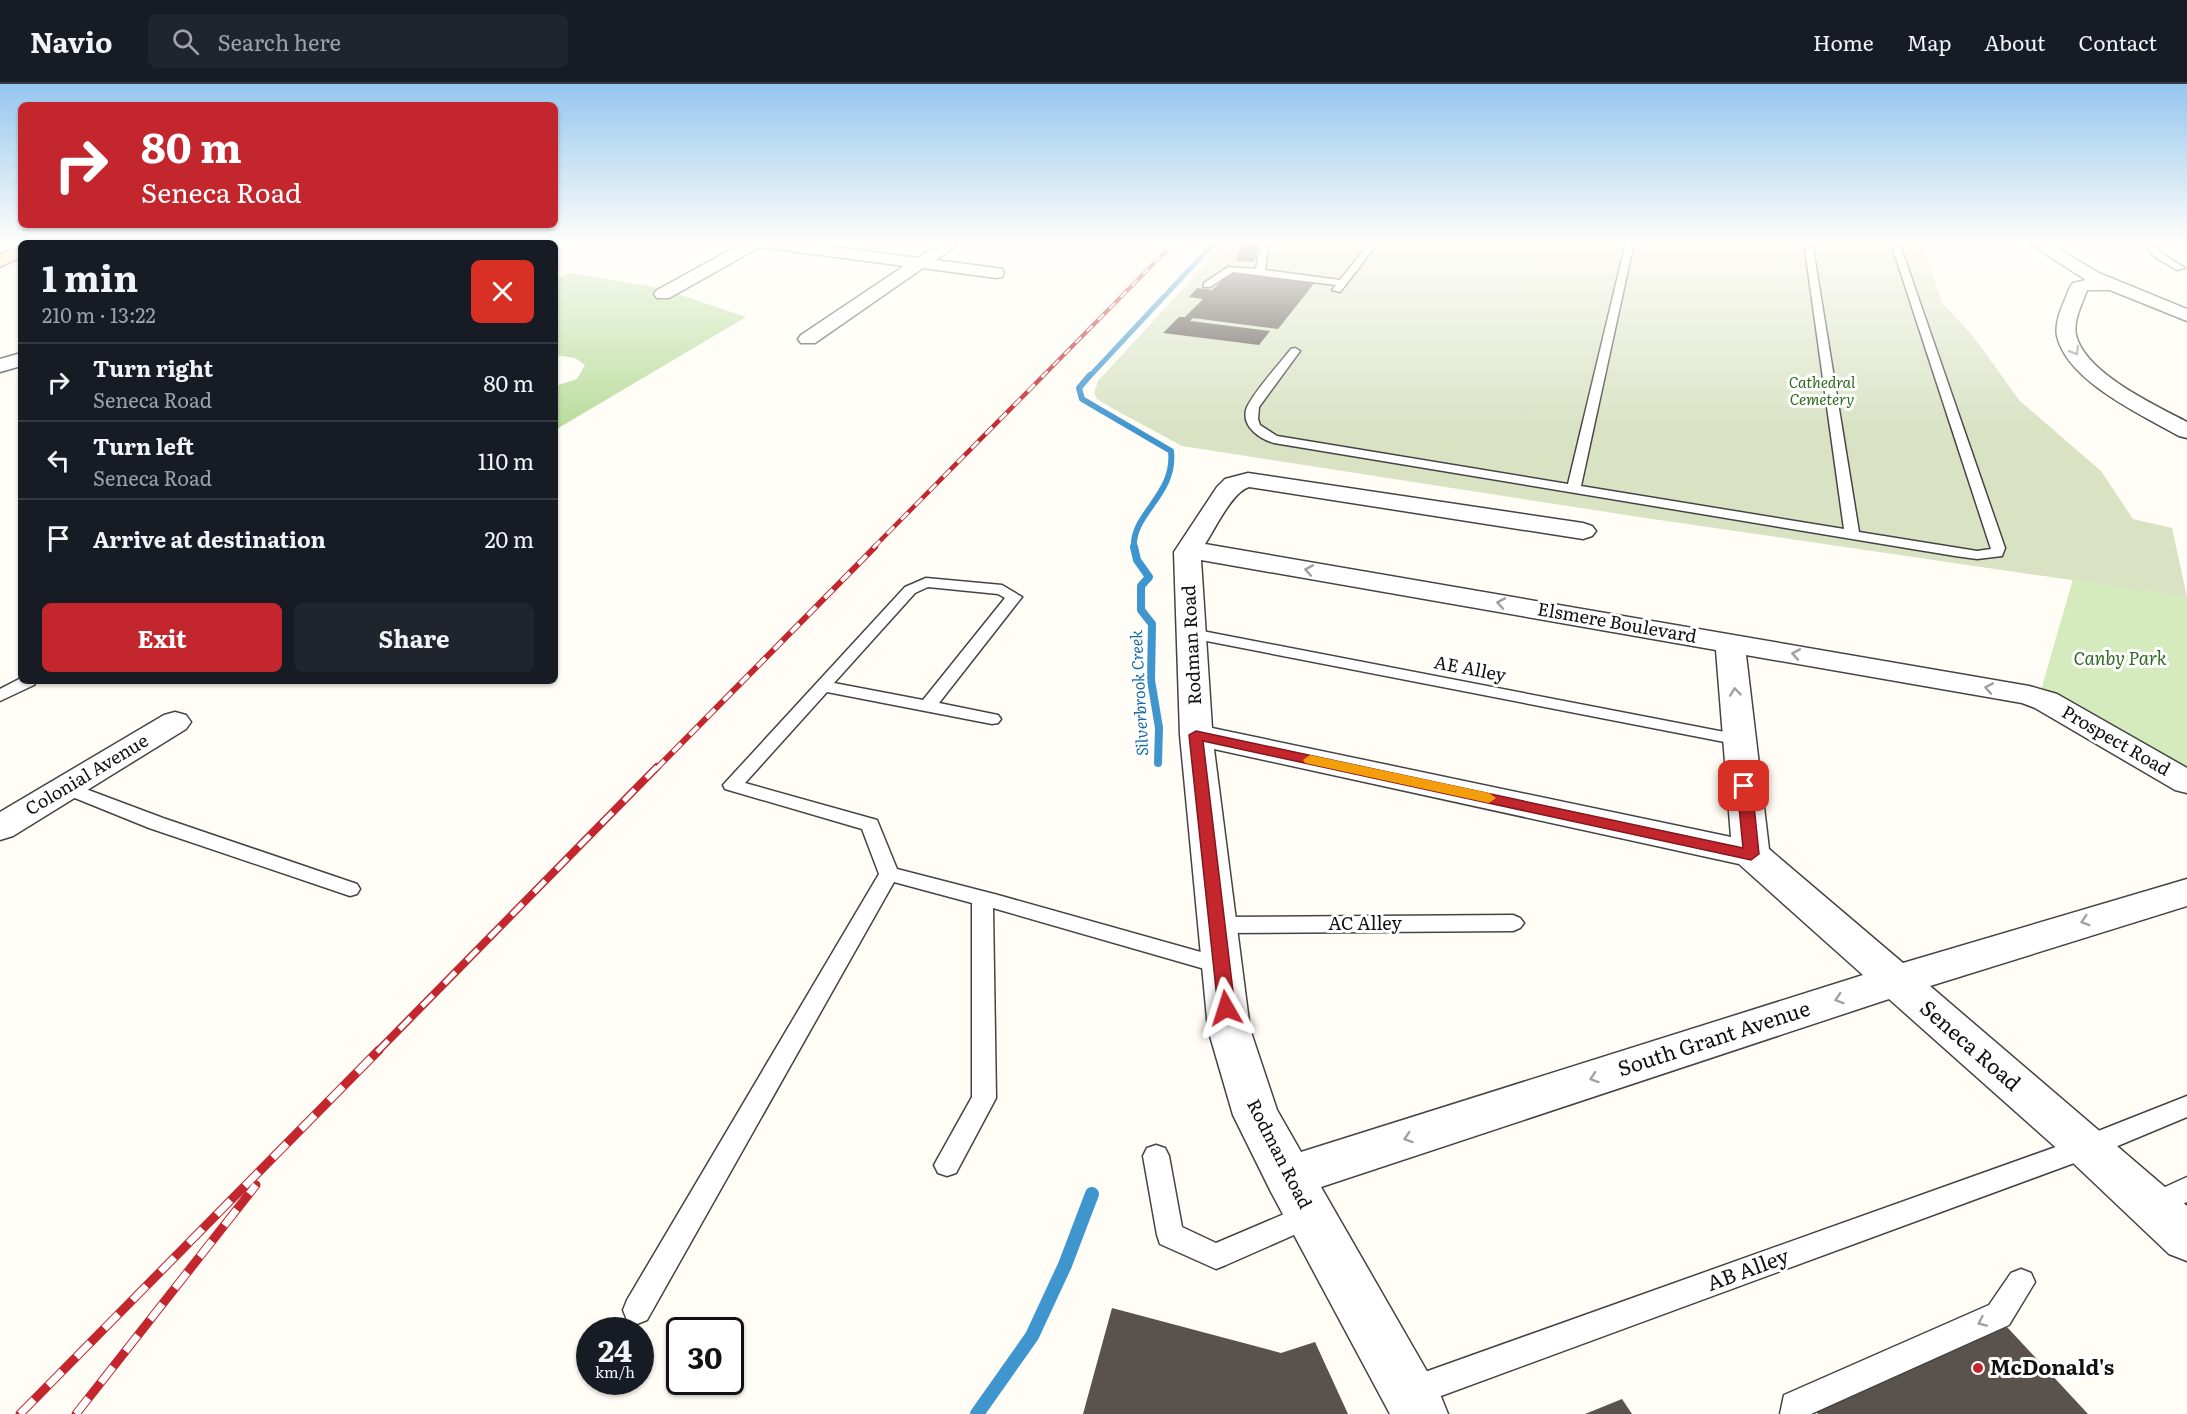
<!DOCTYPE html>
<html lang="en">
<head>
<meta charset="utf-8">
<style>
	body { margin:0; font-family:Literata,serif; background:#20242c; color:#f1f3f6; height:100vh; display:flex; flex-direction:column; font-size:22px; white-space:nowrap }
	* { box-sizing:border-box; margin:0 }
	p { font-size:20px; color:#9ea1a6 }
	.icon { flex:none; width:33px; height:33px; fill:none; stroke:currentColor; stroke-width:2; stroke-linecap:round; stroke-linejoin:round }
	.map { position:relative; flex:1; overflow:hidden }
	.details { position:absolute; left:18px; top:156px; width:540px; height:444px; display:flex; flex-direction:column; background:#171b24; border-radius:9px; box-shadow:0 2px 4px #0004 }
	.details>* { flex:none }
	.guide { position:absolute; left:18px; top:18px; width:540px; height:126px; border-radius:9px; box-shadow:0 2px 4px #0004; background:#c4262e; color:#fff; overflow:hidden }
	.speed { position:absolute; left:576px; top:1233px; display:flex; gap:12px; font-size:30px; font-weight:700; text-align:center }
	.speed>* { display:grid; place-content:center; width:78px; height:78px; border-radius:50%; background:#171b24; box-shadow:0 2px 4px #0004; line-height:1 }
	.speed small { font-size:15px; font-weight:400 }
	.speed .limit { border:3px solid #111; border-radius:9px; background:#fff; color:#111 }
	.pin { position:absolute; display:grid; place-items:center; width:51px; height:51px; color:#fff; margin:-26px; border-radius:12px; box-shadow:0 3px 9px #0006 }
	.me { position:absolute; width:66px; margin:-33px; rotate:354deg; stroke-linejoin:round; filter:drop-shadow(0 0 4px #0008) }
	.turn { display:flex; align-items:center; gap:21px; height:126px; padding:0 24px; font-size:27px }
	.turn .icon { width:78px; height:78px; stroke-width:2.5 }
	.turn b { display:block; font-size:42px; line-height:51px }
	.round { display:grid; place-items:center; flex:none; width:63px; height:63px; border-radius:9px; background:#20242c }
	.head { display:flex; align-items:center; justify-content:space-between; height:102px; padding:0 24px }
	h1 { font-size:36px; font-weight:700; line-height:45px }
	.button { display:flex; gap:12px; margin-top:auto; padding:12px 24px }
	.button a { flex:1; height:69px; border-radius:9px; background:#c4262e; color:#fff; font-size:24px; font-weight:700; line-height:69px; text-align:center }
	.button a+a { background:#20242c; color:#f1f3f6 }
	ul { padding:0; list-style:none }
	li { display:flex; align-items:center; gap:18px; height:78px; padding:0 24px; border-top:2px solid #363941 }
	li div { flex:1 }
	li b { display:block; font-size:22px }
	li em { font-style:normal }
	header { display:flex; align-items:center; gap:36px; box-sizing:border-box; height:84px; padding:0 30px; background:#171b24; border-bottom:2px solid #363941 }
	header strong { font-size:28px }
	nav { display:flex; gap:33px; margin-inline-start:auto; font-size:21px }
	.search { width:420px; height:54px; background:#20242c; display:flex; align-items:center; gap:15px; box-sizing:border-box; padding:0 21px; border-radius:9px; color:#9ea1a6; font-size:22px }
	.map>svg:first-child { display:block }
	.green { fill:#d5ebbd }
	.forest { fill:#b9dc9c }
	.cemetery { fill:#d9e3c4 }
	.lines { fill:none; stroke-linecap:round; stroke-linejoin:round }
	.stream-far3 { stroke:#3f96cf; stroke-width:5 }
	.stream-far2 { stroke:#3f96cf; stroke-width:6 }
	.stream-far1 { stroke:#3f96cf; stroke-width:8 }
	.stream { stroke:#3f96cf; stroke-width:14 }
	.building { fill:#5a524d }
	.lane-casing { stroke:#444; stroke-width:3 }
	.street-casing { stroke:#444; stroke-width:3 }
	.primary-casing { stroke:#222; stroke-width:3 }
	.lane { fill:#fff; fill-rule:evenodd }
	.street { fill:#fff; fill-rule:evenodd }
	.primary { fill:#f9d66b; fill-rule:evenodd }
	.rail-far4-casing { stroke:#c4262e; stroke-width:4 }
	.rail-far3-casing { stroke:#c4262e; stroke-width:4.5 }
	.rail-far2-casing { stroke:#c4262e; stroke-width:6 }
	.rail-far1-casing { stroke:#c4262e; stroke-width:8 }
	.rail-casing { stroke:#c4262e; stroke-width:9 }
	.rail-far4 { stroke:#fff; stroke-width:2; stroke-dasharray:8; stroke-linecap:butt }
	.rail-far3 { stroke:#fff; stroke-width:3; stroke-dasharray:10; stroke-linecap:butt }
	.rail-far2 { stroke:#fff; stroke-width:4; stroke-dasharray:12; stroke-linecap:butt }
	.rail-far1 { stroke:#fff; stroke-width:5; stroke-dasharray:16; stroke-linecap:butt }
	.rail { stroke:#fff; stroke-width:7; stroke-dasharray:20; stroke-linecap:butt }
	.oneway { stroke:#a0a0a0 }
	.route { fill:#c4262e; stroke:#7f191e; stroke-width:1.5 }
	.slow { fill:#f59e0b }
	.poi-dot { fill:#c4262e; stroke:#fff; stroke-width:2 }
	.labels { text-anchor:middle; stroke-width:6; stroke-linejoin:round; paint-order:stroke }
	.far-park-label { font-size:15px; font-style:italic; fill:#2f6b1f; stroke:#fff }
	.far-water-label { font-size:16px; font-style:italic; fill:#1768a6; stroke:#fff }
	.street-label { font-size:18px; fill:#111; stroke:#fff }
	.park-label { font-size:18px; font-style:italic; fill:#2f6b1f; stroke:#fff }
	.near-street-label { font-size:21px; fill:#111; stroke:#fff }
	.near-poi-label { font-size:21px; font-weight:bold; fill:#111; stroke:#fff; text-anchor:start }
</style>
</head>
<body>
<header>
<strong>Navio</strong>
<div class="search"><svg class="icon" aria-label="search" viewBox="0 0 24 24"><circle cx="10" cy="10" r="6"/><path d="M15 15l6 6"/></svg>Search here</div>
<nav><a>Home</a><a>Map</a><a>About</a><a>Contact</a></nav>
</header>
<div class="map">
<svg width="2187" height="1330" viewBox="0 0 2187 1330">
	<rect width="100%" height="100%" fill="#fffdf5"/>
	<polygon class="green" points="2073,495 2187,512 2187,691 2041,606"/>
	<polygon class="forest" points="570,189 660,204 746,233 555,346 555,302 577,295 585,281 575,274 555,271 555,195"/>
	<polygon class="cemetery" points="1226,158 1921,158 1943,220 1973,252 2019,316 2101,387 2133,435 2172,444 2187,513 1639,433 1182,362 1110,323 1097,315 1094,309 1098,297"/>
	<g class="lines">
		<polyline class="stream-far3" points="1089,293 1215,158"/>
		<path class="stream-far2" d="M1090,291L1079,304L1082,315L1171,367C1176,411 1131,430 1134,464"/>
		<polyline class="stream-far1" points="1134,463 1137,476 1149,493 1141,502 1141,526 1152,540 1151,596 1159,644 1158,679"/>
		<polyline class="stream" points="977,1330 1032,1252 1065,1181 1092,1110"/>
	</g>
	<g class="building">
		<polygon points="1242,158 1260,158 1254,178 1236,177"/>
		<polygon points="1232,188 1316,197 1278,245 1193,234 1190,237 1270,247 1259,261 1163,249 1179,233 1185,233 1203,215 1189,213 1197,204 1212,206"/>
		<polygon points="1112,1224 1281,1269 1315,1258 1348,1330 1083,1330"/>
		<polygon points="2007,1243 2088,1330 1818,1330 1814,1325"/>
		<polygon points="1622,1315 1632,1330 1585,1330"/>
	</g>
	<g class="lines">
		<g class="lane-casing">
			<g id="lane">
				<polygon points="1261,158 1269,158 1265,186 1340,196 1370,158 1379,158 1340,208 1332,206 1336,201 1233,188 1210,203 1204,203 1204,199 1228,183 1256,185"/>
				<path d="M1626,158H1634L1581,402L1844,445L1804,158H1812L1859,448L1977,467L1991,465L1892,162L1871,158H1899L2005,464L2002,472L1977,475L1955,472L1274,359C1260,355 1242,343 1246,326C1250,312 1281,278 1291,265L1295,264L1300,267L1259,323L1258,335L1260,341L1277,352L1568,400Z"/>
				<polygon points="2142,158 2151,158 2161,169 2185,184 2177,186 2155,173"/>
				<path d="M926,494L1002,501L1022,513L939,619L998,631L1001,635L998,639L992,640L827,608L745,699L877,736L897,785L998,811L1222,874L1230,876L1233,882L1230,888L1222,890L993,824L996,1014L956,1089L947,1092L938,1089L934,1081L972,1013V819L894,798L647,1236L637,1240L627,1236L623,1226L627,1216L879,790L862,745L725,705L723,701L905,503ZM928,503L998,510L1005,514L923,616L834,599L915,509Z"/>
				<polygon points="1192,545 1740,651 1746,652 1749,656 1746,660 1740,661 1186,553 1184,550 1186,547"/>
				<polygon points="21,594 21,597 36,597 34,601 0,617 0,605"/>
				<polygon points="67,698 163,734 357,800 360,805 357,810 350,812 149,744 60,708 58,704 60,700"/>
				<polygon points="1513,831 1520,834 1524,839 1520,844 1513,847 1217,849 1209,846 1206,841 1209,836 1217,833"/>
				<polygon points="2187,1012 2187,1033 2096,1071 1411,1323 1400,1319 1396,1308 1400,1297 1411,1293 2078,1055"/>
				<polygon points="1156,1061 1165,1064 1169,1072 1182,1143 1216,1159 1310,1119 1319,1122 1323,1131 1319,1140 1226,1181 1216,1185 1160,1160 1157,1151 1143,1072 1147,1064"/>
				<polygon points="2187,1093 2187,1118 2152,1133 2143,1129 2139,1121 2143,1113"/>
				<polygon points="2021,1185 2031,1189 2035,1198 2009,1241 1811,1330 1780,1330 1784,1311 1989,1221 2011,1189"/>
			</g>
		</g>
		<g class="street-casing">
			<g id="street">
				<polygon points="159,158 177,158 158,159"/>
				<polygon points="357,158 374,158 356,159"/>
				<polygon points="571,158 555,167 555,159 549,159"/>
				<polygon points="745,158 799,158 917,174 942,158 962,158 936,176 996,184 1002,185 1004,189 1002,193 996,194 923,184 815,259 801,259 798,255 801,251 904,182 760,163 669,214 657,214 654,210 657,206"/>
				<path d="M2027,158H2047L2099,189L2187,225V237L2110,206H2087C2082,220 2073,237 2076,251C2085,289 2155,321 2187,338V354L2179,352C2142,331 2067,297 2057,252C2054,236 2065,217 2070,203L2073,199L2086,196Z"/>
				<polygon points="21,269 21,282 0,288 0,275"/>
				<path d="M1248,389L1583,439L1592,442L1596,447L1592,452L1583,455L1249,403C1232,408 1215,445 1205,460L2029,602L2057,610L2187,684V709L2175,706L2035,624L2022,619L1746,571L1769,765L1903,879L2187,795V822L1930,902L2187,1122V1177L2169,1170L2071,1077L1889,915L1321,1103L1440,1310L1448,1330H1390L1271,1108L1233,1031L1208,945L1180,651L1174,468L1217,403L1225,395ZM1201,476L1716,566L1731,753L1212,644ZM1214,665L1739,780L1863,891L1301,1068L1277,1026L1250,945Z"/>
				<polygon points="175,628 186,631 191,638 186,645 13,752 0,756 0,728 164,631"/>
			</g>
		</g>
		<g class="primary-casing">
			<polygon id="primary" points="21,161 21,173 0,183 0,171"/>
		</g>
		<use href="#lane" class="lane"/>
		<use href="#street" class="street"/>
		<use href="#primary" class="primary"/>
		<g class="rail-far4-casing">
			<polyline id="rail-far4" points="1042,293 1175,158"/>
		</g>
		<g class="rail-far3-casing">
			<polyline id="rail-far3" points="873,464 1044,291"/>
		</g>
		<g class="rail-far2-casing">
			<polyline id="rail-far2" points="656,685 875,463"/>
		</g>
		<g class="rail-far1-casing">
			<polyline id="rail-far1" points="377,968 657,683"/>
		</g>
		<g class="rail-casing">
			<g id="rail">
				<polyline points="20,1330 379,966"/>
				<polyline points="76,1330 256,1101"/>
			</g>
		</g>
		<use href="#rail-far4" class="rail-far4"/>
		<use href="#rail-far3" class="rail-far3"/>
		<use href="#rail-far2" class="rail-far2"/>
		<use href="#rail-far1" class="rail-far1"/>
		<use href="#rail" class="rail"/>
	</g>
	<defs><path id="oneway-chevron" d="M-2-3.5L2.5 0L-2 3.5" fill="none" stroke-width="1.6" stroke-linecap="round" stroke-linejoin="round" transform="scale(1.5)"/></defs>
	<g class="oneway">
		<use href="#oneway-chevron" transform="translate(2075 267) rotate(59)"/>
		<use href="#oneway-chevron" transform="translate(1309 486) rotate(-170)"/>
		<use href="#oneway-chevron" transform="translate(1501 519) rotate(-170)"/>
		<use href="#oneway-chevron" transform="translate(1796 570) rotate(-170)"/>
		<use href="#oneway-chevron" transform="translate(1989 604) rotate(-170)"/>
		<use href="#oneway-chevron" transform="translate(1735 608) rotate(-96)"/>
		<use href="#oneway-chevron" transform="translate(2085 837) rotate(163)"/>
		<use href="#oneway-chevron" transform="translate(1839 915) rotate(162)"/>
		<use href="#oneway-chevron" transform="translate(1594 994) rotate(162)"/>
		<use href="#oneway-chevron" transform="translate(1408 1054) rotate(162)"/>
		<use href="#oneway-chevron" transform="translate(1982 1238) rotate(156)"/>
	</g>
	<linearGradient id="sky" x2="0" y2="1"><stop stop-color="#95c6ee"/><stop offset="0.46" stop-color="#fffefa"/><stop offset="1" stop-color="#fffefa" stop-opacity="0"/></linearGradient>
	<rect width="2187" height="344" fill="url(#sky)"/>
	<polygon class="route" points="1196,647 1743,764 1737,702 1744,697 1752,702 1759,770 1751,776 1203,657 1235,924 1232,929 1226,931 1220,929 1218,924 1189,651"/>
	<polygon class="slow" points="1310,671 1489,709 1496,714 1489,719 1305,679 1303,676"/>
	<circle class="poi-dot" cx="1978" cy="1284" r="6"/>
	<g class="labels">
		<g class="far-park-label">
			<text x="1822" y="304">Cathedral<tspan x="1822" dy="17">Cemetery</tspan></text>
		</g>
		<g class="far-water-label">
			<text transform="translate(1139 609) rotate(-93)" y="6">Silverbrook Creek</text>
		</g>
		<g class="street-label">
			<text transform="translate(1617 539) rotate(10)" y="6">Elsmere Boulevard</text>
			<text transform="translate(1192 561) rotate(-93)" y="6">Rodman Road</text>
			<text transform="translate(1470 585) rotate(11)" y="6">AE Alley</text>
			<text transform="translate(2116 657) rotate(30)" y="6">Prospect Road</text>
			<text transform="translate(87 691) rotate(-31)" y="6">Colonial Avenue</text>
			<text x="1365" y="846">AC Alley</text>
			<text transform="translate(1279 1070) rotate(63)" y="6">Rodman Road</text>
		</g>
		<g class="park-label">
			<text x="2120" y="581">Canby Park</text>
		</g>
		<g class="near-street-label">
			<text transform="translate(1714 955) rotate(-18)" y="7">South Grant Avenue</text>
			<text transform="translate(1970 962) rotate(41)" y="7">Seneca Road</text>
			<text transform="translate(1748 1186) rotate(-20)" y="7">AB Alley</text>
		</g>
		<g class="near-poi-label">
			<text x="1990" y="1291">McDonald's</text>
		</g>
	</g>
</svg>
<div class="speed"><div>24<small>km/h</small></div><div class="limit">30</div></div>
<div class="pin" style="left:1744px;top:702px;background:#d93025"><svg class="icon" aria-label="arrive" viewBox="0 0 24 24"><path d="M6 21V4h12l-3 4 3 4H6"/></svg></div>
<svg class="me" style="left:1226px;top:924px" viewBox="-20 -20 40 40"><path d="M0-17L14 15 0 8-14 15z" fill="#c4262e" stroke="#fff" stroke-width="4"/></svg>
<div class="guide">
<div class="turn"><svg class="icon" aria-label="right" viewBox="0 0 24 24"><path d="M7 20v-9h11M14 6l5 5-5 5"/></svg><div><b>80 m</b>Seneca Road</div></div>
</div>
<section class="details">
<div class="head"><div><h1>1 min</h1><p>210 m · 13:22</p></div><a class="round" style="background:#d93025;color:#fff"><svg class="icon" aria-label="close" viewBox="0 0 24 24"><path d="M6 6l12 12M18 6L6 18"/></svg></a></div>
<ul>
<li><svg class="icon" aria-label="right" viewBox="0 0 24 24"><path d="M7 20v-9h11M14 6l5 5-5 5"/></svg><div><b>Turn right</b><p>Seneca Road</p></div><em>80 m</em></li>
<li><svg class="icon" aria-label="left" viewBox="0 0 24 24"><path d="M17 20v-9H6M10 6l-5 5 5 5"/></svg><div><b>Turn left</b><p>Seneca Road</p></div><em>110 m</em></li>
<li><svg class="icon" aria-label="arrive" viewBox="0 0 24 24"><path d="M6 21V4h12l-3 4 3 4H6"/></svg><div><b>Arrive at destination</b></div><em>20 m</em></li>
</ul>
<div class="button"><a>Exit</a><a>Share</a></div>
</section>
</div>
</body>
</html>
